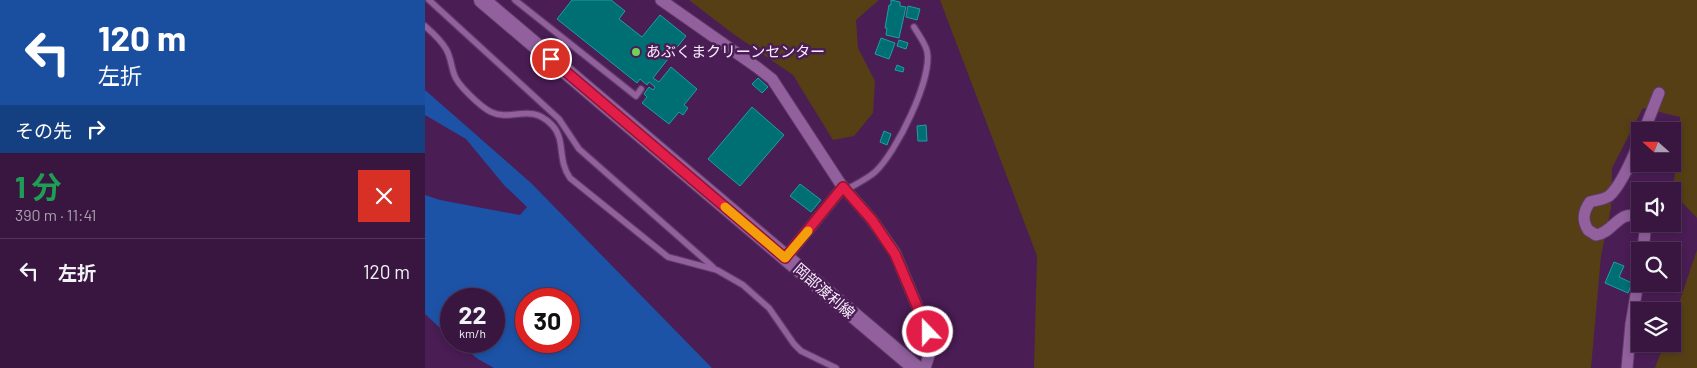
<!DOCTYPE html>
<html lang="ja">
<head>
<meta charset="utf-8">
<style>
	body { margin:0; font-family:Barlow,"Noto Sans JP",sans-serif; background:#43234b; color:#f1f3f6; height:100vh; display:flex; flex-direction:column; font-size:19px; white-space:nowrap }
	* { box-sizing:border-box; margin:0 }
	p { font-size:16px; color:#ab9fb1 }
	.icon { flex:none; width:28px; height:28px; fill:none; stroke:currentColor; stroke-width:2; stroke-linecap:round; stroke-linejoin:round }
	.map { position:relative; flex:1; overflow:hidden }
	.panel { display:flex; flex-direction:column; background:#381640; width:425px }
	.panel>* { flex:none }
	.banner { background:#1a4fa0; color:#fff; overflow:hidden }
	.needle { width:32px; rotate:291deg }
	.controls { position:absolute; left:1206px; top:122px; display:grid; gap:10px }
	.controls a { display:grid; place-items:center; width:50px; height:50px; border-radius:0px; background:#381640; box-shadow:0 2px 8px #0003,0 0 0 1px #523559; font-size:25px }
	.speed { position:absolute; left:15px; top:288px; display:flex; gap:10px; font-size:25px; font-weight:700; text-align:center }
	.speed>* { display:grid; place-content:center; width:65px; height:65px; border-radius:50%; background:#381640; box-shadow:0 2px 8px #0003,0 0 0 1px #523559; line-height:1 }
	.speed small { font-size:12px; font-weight:400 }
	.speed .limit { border:8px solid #d22; background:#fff; color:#111 }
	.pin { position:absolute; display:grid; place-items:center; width:42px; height:42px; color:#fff; margin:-21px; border:2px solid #fff; border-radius:50%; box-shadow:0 1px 5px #0007 }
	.me { position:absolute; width:55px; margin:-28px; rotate:338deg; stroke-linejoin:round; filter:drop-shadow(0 0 4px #0008) }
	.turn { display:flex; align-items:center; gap:18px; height:105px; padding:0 15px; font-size:22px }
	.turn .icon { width:65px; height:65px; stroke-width:2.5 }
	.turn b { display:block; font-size:35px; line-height:42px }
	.then { display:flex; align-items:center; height:48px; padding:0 15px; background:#0003; gap:10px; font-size:19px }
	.round { display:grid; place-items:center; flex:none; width:52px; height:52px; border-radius:0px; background:#43234b }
	.headline { display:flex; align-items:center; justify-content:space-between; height:85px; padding:0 15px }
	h1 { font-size:30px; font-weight:700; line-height:38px; color:#1e9e55 }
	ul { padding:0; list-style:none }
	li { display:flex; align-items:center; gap:15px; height:65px; padding:0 15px; border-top:1px solid #523559 }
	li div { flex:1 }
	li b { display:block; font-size:19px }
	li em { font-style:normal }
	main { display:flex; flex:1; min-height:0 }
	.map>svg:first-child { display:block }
	.green { fill:#563f14 }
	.water { fill:#1d53a7; fill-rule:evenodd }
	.building { fill:#006f74; stroke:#19a1a6 }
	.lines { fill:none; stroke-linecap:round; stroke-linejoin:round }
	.lane-casing { stroke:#5f3a68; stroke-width:8 }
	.street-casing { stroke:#5f3a68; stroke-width:13 }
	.secondary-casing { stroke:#5f3a68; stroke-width:18 }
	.lane { stroke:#91609d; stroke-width:5.5 }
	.street { stroke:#91609d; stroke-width:11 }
	.secondary { stroke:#91609d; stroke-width:16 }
	.route-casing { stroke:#92132f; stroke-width:12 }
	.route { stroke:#e11d48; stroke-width:9 }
	.slow { stroke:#f59e0b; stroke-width:9 }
	.poi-dot { fill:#74d25b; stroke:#4a1d55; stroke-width:2 }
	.labels { text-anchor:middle; stroke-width:5; stroke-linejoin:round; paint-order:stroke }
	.poi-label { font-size:15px; fill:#f8edfb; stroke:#4a1d55; text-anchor:start }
	.street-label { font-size:15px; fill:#f8edfb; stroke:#4a1d55 }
</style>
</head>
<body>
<main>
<section class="panel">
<div class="banner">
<div class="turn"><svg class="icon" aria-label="left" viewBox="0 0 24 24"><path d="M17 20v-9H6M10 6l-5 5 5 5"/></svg><div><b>120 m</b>左折</div></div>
<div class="then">その先<svg class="icon" aria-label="right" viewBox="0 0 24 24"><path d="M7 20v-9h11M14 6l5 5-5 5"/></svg></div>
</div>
<div class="headline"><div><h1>1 分</h1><p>390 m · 11:41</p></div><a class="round" style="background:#d93025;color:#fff"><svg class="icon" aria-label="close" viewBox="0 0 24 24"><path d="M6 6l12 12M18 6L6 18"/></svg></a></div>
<ul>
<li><svg class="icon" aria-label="left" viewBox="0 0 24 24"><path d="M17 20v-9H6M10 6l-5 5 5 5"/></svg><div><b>左折</b></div><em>120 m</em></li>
</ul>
</section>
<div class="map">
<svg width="1272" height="368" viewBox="0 0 1272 368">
	<rect width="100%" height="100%" fill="#4a1d55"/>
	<g class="green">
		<polygon points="264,0 454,0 431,20 433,48 450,81 448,113 429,136 408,140 368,75 307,33"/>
		<polygon points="515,0 1272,0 1272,218 1248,193 1255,117 1218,108 1187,168 1186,208 1176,256 1166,368 609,368 612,256"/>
		<polygon points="1272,250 1272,368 1230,368 1239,344 1248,344 1248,321"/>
	</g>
	<path class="water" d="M0,90L106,183L287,368H69L53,359L31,341H69V299H26V338L0,314V195L15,200L95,215L102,207L79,185L41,139L0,115ZM101,299H144V341H101Z"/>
	<g class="building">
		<polygon points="147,0 186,0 200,11 194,19 217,37 235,15 261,36 228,78 234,82 246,67 272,89 259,105 263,108 258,115 254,112 244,124 217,103 222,97 219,94 224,87 228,90 230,87 224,82 222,85 215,79 212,83 132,19"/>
		<polygon points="466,0 475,2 475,6 481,7 474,38 461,35 462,28 460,28 464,5 466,5"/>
		<polygon points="483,6 495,9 492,20 481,17"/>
		<polygon points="456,38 470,43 464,59 450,54"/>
		<polygon points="474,40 483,43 481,49 472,46"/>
		<polygon points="472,65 479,68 478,72 470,70"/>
		<polygon points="333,78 343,87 337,93 327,84"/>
		<polygon points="327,107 359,135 315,186 283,159"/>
		<polygon points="501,125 502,141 493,141 492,126"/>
		<polygon points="459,131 466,134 462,145 455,142"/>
		<polygon points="375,184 396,200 386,212 365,196"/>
		<polygon points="1189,262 1199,266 1194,277 1207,283 1203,293 1180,283"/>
	</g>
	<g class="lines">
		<g class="lane-casing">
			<g id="lane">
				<polyline points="4,0 134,119 154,149 288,267"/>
				<polyline points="90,0 211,96 216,89"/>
				<path d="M0,26C8,33 16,40 21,49C26,57 26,66 29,74C32,85 56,107 66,112C87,122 105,102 127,125C141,139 132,160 145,178L243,257L292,270L318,285L344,308L369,344L376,351L411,368"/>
				<path d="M421,190C431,184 442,179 450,172C471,153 508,78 502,51C500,43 493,34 489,27"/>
			</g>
		</g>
		<g class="street-casing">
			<g id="street">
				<polyline points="236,0 333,68 347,79 415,183 447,220 470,253 503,332 507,346 500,368"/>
				<polyline points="1219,131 1234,93"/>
				<path d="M1215,140C1209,155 1196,186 1184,196C1178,200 1171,200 1165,202C1158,212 1157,220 1163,230L1171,235C1189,233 1195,206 1215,219"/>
				<polyline points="1218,251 1220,231 1218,224"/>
				<polyline points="361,257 418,187"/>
				<polyline points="1202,368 1206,324 1215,271"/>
			</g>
		</g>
		<g class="secondary-casing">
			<polyline id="secondary" points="57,0 491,368"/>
		</g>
		<use href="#lane" class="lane"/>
		<use href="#street" class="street"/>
		<use href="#secondary" class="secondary"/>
	</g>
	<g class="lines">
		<g class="route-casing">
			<polyline id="route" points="126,59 360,258 418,187 447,220 470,254 503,332"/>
		</g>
		<use href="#route" class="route"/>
		<polyline class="slow" points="300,207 360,258 383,231"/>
	</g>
	<circle class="poi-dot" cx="211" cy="52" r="5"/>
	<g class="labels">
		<g class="poi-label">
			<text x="221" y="57">あぶくまクリーンセンター</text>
		</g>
		<g class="street-label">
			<text transform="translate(399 291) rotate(41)" y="5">岡部渡利線</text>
		</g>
	</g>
</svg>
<div class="controls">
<a><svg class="needle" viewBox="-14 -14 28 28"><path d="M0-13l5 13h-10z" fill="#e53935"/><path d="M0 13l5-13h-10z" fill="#ab9fb1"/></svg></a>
<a><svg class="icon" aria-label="sound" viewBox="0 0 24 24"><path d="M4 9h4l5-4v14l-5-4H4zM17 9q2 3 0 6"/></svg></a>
<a><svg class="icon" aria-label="search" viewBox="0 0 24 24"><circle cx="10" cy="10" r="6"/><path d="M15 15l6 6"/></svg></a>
<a><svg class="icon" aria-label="layers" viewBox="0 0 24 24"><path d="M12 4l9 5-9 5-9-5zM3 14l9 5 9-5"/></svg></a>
</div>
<div class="speed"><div>22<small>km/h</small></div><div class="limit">30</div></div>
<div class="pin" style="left:126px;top:59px;background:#d93025"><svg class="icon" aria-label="arrive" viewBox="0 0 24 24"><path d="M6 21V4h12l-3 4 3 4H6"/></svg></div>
<svg class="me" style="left:503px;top:332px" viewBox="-20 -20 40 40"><circle r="17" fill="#e11d48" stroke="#fff" stroke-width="3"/><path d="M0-11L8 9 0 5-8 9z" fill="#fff"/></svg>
</div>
</main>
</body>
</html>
